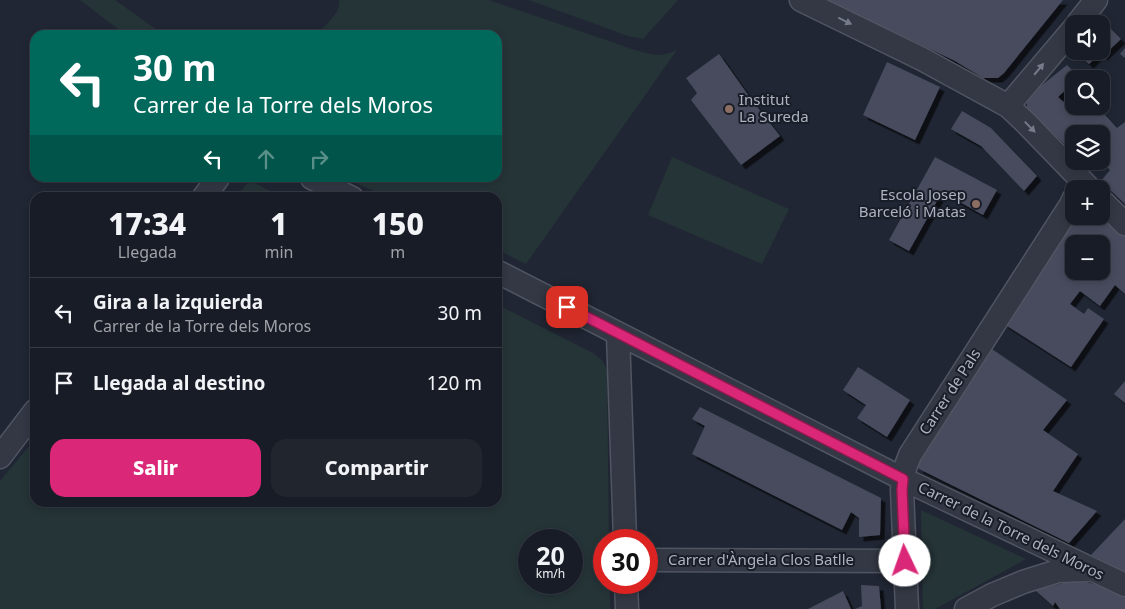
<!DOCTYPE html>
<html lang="es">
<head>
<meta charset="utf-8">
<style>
	body { margin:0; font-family:"Noto Sans",sans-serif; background:#21252e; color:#f1f3f6; height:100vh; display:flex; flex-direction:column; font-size:19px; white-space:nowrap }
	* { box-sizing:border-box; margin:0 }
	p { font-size:16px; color:#9fa1a7 }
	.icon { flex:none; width:28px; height:28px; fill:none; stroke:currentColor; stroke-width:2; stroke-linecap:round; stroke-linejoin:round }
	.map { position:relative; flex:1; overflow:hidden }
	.side { position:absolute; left:30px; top:192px; width:472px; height:315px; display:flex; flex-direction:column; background:#181c26; border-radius:15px; box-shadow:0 2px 8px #0003,0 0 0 1px #363a43 }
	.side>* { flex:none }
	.top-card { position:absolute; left:30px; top:30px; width:472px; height:152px; border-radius:15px; box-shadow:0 2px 8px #0003,0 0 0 1px #363a43; background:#00695c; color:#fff; overflow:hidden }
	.tools { position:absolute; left:1065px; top:15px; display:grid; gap:10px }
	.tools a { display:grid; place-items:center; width:45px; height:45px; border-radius:10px; background:#181c26; box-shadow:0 2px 8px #0003,0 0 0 1px #363a43; font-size:25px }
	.speed { position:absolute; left:518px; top:529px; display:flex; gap:10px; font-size:25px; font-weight:700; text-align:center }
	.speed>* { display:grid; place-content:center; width:65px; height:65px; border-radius:50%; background:#181c26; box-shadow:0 2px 8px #0003,0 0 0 1px #363a43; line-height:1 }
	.speed small { font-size:12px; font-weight:400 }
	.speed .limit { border:8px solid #d22; background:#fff; color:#111 }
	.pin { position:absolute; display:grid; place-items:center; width:42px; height:42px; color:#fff; margin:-21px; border-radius:10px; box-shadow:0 2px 8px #0006 }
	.me { position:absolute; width:55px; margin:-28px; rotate:357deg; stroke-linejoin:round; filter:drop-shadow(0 0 4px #0008) }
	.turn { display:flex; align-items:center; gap:18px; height:105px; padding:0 20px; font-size:22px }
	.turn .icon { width:65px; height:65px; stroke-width:2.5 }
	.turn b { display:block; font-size:35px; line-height:42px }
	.lanes { display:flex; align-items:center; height:48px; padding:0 20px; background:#0003; justify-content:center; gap:25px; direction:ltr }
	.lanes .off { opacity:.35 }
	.eta { display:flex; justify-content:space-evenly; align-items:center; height:85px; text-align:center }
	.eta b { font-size:30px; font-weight:800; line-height:35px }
	.primary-button { display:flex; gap:10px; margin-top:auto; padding:10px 20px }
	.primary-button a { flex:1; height:58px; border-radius:15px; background:#db2777; color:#fff; font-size:20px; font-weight:800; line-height:58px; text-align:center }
	.primary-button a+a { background:#21252e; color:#f1f3f6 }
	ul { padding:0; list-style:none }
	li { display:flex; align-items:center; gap:15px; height:70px; padding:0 20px; border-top:1px solid #363a43 }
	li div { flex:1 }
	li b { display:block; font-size:19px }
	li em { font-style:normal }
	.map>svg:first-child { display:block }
	.green { fill:#253437; fill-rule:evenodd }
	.building { fill:#464c5d; fill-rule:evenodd; filter:url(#shadow) }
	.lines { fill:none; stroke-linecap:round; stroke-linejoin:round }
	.street-casing { stroke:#515562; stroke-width:25 }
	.street { stroke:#333844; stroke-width:22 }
	.oneway { fill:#767b89 }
	.route-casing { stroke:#8e194d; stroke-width:12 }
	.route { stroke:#db2777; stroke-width:9 }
	.education-dot { fill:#8d6e63; stroke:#191d28; stroke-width:2 }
	.labels { text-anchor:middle; stroke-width:4; stroke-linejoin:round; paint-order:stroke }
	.poi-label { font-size:15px; fill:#adb2c1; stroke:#191d28; text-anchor:start }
	.street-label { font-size:15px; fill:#adb2c1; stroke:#191d28 }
</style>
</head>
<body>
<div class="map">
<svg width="1125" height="609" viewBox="0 0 1125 609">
	<defs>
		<filter id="shadow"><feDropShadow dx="4.5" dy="4.5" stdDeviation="0" flood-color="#0009"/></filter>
	</defs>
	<rect width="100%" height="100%" fill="#202633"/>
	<g class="green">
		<polygon points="80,0 115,0 164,35 126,35"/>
		<path d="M339,0H489L635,50C654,55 658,58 677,50L526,264L498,250V198L387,197L345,178H498V35H316C324,26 341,14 339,0Z"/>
		<polygon points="529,0 678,0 643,39 628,36"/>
		<polygon points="672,157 789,209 762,264 648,215"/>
		<polygon points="249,181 250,181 283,197 236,197"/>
		<path d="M498,305L593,353L603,361L607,370L609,540H604V582L610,583V609H0V481L35,439V502H498ZM529,540H571V582H529Z"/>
		<polygon points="921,510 1026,559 935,609 923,609"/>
	</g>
	<g class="building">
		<polygon points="827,0 1063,0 1004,73 998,78 983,78 955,61"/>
		<polygon points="1110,28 1121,39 1103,56 1101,53 1089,64 1079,55 1083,51 1101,51 1101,36"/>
		<polygon points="1125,48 1125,58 1120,54"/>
		<polygon points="719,54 751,99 780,136 741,165 691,100 697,93 686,78"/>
		<polygon points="887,62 940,87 915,140 863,115"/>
		<polygon points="1067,65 1079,77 1077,79 1074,79 1074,82 1058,97 1068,106 1074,101 1074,106 1097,106 1117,128 1125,122 1125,204 1101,181 1110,170 1101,161 1101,134 1074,134 1074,153 1027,109 1027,97"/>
		<polygon points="962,111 991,128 1037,176 1024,191 981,146 951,129"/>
		<polygon points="935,157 997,190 983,215 942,192 909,251 889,240"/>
		<path d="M1101,211L1125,235V294L1115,285L1100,306L1080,291L1070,304L1084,314L1088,308L1104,319L1071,367L1004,324L1075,216H1101ZM1074,244H1101V271H1074Z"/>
		<polygon points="989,347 1067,400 1043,430 1078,454 1053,491 1097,511 1069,543 919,469 917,458"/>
		<polygon points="858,367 910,400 887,437 857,418 866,405 843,390"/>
		<polygon points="1125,381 1125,403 1114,394"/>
		<polygon points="700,407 881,498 880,535 859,537 859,518 851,512 842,530 692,454 705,426 692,419"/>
		<polygon points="1125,519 1125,572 1091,555"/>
		<polygon points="1075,580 1125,590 1125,609 1060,609 1055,602 1053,606 1035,590"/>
		<polygon points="861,585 879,586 881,609 855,609 862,606"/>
		<polygon points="843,591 851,609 808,609"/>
	</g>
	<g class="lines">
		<g class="street-casing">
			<g id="street">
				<polyline points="801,0 922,59 1008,106 1026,123 1090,189"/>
				<polyline points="1077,24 1096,0"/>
				<polyline points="1008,106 1074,28"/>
				<polyline points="312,178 352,198"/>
				<polyline points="203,198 218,178"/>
				<polyline points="1101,200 1125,224"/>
				<polyline points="498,272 903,479 1125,585"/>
				<polyline points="618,334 625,540"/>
				<polyline points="0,457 35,411"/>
				<polyline points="646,560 905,561"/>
				<polyline points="626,582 627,609"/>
				<polyline points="907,609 902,490 904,471 910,455 1070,206 1074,198"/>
				<polyline points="966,609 992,595 1023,582 1058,571 1087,570"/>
			</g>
		</g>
		<use href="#street" class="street"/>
	</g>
	<defs><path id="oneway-solid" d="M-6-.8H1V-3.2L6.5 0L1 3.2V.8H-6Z" transform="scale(1.25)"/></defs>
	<g class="oneway">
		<use href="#oneway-solid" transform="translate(845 21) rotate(26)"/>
		<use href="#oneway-solid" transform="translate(1039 69) rotate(-50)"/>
		<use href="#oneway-solid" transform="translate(1030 127) rotate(46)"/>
	</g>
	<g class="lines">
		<g class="route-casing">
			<polyline id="route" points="567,307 903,479 902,490 905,561"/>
		</g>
		<use href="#route" class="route"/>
	</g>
	<g class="education-dot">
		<circle cx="729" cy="109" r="5"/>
		<circle cx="976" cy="204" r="5"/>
	</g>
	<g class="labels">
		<g class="poi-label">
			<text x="739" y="105">Institut<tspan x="739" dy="17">La Sureda</tspan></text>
			<text x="966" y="200" text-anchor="end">Escola Josep<tspan x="966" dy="17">Barceló i Matas</tspan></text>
		</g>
		<g class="street-label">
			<text transform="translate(950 392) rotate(-57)" y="5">Carrer de Pals</text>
			<text transform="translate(1011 531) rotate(26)" y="5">Carrer de la Torre dels Moros</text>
			<text x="761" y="565">Carrer d'Àngela Clos Batlle</text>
		</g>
	</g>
</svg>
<div class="tools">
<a><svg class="icon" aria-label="sound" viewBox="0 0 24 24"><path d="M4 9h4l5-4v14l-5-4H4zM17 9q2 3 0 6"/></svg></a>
<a><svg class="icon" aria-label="search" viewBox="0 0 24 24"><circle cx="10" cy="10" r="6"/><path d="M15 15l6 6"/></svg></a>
<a><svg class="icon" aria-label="layers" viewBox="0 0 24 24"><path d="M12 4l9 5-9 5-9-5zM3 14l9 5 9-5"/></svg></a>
<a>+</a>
<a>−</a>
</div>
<div class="speed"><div>20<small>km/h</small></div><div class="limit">30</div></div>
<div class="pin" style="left:567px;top:307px;background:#d93025"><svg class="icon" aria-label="arrive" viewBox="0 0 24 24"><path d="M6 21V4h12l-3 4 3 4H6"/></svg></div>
<svg class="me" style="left:905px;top:561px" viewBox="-20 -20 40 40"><circle r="19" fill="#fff"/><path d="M0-13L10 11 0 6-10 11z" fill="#db2777"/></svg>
<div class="top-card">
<div class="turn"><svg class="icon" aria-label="left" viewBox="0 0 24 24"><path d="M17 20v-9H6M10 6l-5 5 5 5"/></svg><div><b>30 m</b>Carrer de la Torre dels Moros</div></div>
<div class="lanes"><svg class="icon" aria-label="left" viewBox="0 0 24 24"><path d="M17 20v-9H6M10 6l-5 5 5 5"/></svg><svg class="icon off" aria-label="ahead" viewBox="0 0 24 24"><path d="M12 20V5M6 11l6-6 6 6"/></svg><svg class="icon off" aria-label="right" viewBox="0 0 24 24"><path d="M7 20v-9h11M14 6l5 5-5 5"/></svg></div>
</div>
<section class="side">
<div class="eta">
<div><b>17:34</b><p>Llegada</p></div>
<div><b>1</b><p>min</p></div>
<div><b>150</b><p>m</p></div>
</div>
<ul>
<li><svg class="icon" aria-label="left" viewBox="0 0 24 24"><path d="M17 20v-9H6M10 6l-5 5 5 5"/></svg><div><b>Gira a la izquierda</b><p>Carrer de la Torre dels Moros</p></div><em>30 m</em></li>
<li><svg class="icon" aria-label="arrive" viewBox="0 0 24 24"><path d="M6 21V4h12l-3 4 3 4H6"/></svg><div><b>Llegada al destino</b></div><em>120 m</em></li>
</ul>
<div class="primary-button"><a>Salir</a><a>Compartir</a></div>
</section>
</div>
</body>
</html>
